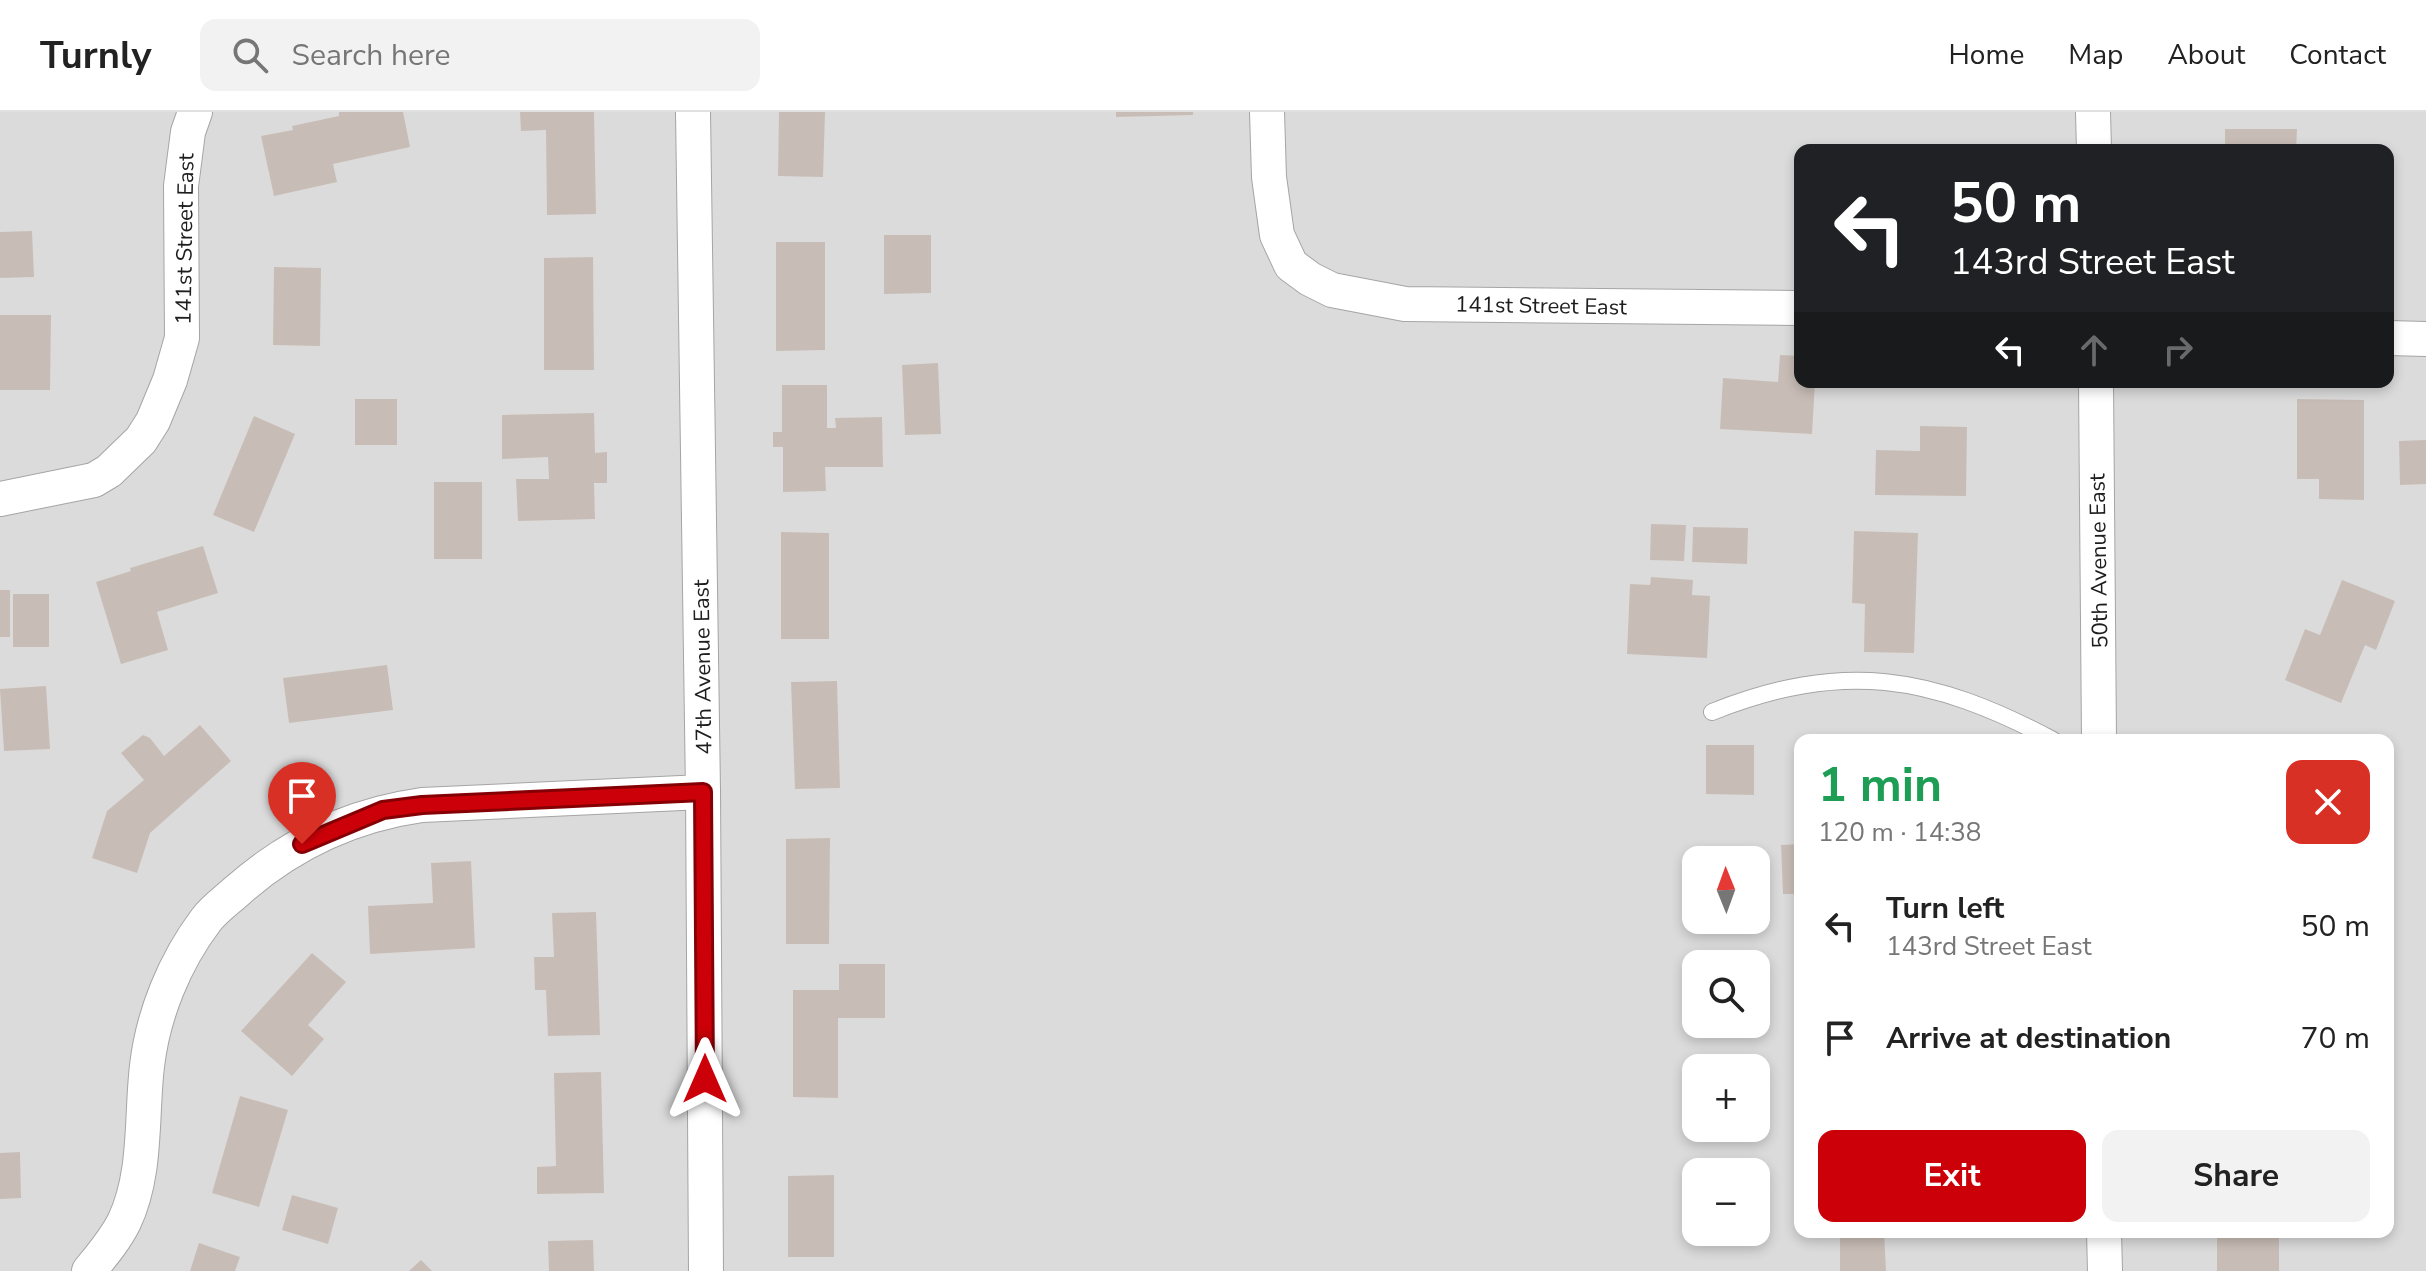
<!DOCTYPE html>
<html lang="en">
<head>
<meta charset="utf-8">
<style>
	body { margin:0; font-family:"Nunito Sans",sans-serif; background:#f2f2f2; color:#222; height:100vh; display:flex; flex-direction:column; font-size:30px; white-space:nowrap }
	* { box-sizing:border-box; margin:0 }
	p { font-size:26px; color:#767676 }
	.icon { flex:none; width:44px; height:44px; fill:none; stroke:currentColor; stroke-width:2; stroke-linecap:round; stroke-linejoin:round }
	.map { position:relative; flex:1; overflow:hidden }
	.side { position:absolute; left:1794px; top:622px; width:600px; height:504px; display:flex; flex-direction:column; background:#fff; border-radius:16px; box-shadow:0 4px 12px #0003 }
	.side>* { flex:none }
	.top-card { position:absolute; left:1794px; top:32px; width:600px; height:244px; border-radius:16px; box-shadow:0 4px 12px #0003; background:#202124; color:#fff; overflow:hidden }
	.needle { width:52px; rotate:359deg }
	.controls { position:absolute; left:1682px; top:734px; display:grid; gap:16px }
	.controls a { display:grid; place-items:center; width:88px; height:88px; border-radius:16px; background:#fff; box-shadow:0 4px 12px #0003; font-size:40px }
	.pin { position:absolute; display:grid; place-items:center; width:68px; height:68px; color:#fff; margin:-82px -34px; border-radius:50% 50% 50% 0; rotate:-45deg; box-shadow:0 0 8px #0007 }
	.pin .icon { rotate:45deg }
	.me { position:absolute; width:88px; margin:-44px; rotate:0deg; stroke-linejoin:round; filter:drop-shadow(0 0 6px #0008) }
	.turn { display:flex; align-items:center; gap:28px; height:168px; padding:0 24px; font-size:36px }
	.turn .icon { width:104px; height:104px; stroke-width:2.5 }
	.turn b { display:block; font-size:56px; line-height:68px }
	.lanes { display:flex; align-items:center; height:76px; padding:0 24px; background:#0003; justify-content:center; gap:40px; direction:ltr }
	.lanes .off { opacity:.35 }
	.round { display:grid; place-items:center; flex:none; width:84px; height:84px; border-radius:16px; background:#f2f2f2 }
	.overview { display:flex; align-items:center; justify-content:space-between; height:136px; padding:0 24px }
	h1 { font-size:48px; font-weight:700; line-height:60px; color:#1e9e55 }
	.cta { display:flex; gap:16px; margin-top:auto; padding:16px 24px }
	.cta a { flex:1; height:92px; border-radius:16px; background:#cc0008; color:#fff; font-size:32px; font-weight:700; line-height:92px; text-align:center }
	.cta a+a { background:#f2f2f2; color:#222 }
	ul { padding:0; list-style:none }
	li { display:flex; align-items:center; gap:24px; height:112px; padding:0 24px }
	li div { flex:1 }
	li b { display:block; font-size:30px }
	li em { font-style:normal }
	header { display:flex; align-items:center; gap:48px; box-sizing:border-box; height:112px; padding:0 40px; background:#fff; border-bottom:2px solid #e0e0e0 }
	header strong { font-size:38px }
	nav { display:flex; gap:44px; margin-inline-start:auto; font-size:28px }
	.search { width:560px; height:72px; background:#f2f2f2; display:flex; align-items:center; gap:20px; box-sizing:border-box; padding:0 28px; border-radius:16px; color:#767676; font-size:30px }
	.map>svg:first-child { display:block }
	.residential { fill:#dcdbdb; fill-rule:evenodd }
	.building { fill:#c8bdb6 }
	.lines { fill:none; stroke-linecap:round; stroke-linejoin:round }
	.service-casing { stroke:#a5a5a5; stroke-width:18 }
	.minor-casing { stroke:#a5a5a5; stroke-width:36 }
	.service { stroke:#fff; stroke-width:16 }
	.minor { stroke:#fff; stroke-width:34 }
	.route-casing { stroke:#850005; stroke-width:20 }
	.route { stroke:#cc0008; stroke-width:14 }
	.labels { text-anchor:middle; stroke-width:8; stroke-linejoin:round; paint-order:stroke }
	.street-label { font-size:22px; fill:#1e1e1e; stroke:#fff }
</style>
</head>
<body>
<header>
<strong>Turnly</strong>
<div class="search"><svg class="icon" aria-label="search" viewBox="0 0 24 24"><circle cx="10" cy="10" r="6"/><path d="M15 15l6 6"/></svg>Search here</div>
<nav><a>Home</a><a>Map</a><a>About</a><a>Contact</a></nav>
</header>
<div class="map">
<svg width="2426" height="1159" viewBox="0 0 2426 1159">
	<rect width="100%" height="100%" fill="#f0ebe3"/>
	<path class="residential" d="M0,0H2426V1159H0ZM1800,38H2388V270H1800ZM1800,628H2388V1120H1800ZM1696,748H1756V808H1696ZM1696,852H1756V912H1696ZM1696,956H1756V1016H1696ZM1696,1060H1756V1120H1696Z"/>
	<g class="building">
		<polygon points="339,0 403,0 410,35 333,52 337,70 274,84 261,24 293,18 292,14 339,4"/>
		<polygon points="520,0 594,0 596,102 547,103 546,18 521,19"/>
		<polygon points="779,0 825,0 823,65 778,64"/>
		<polygon points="1116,0 1193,0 1193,3 1116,5"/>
		<polygon points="2225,17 2297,17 2296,38 2225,38"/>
		<polygon points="32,119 34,165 0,166 0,120"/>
		<polygon points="884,123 931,123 931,181 884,182"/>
		<polygon points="776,130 825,130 825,238 776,239"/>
		<polygon points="593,145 594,258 544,258 544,146"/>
		<polygon points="274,155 321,156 320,234 273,233"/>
		<polygon points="0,203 51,203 50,278 0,278"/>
		<polygon points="1780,243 1800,244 1800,270 1815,270 1812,322 1720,317 1723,266 1778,270"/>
		<polygon points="938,251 941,322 905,323 902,253"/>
		<polygon points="782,273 827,273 827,316 836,316 835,306 882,305 883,355 825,355 826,379 783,380 783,335 773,335 773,320 782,320"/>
		<rect x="355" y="287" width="42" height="46"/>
		<polygon points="2297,287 2364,288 2364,388 2319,387 2319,367 2297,367"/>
		<polygon points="594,301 595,341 607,340 607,371 594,371 595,407 518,409 516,367 549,367 548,345 502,347 502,303"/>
		<polygon points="254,304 295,322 254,420 213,403"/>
		<polygon points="1920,314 1967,315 1966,384 1875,383 1876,338 1920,339"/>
		<polygon points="2426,328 2426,372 2400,373 2399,329"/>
		<rect x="434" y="370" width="48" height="77"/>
		<polygon points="1651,412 1686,413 1684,449 1650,448"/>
		<polygon points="1693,415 1748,416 1747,452 1692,450"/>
		<polygon points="1854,419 1918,421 1914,541 1864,540 1865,492 1852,491"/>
		<polygon points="781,420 829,421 829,527 781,527"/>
		<polygon points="203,434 218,481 157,500 168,538 121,552 96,470 131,459 130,456"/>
		<polygon points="1651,465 1693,468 1692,483 1710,484 1707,546 1627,542 1630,472 1650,473"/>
		<polygon points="2342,468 2395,489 2376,538 2365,533 2341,591 2285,568 2305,517 2320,523"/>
		<rect x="0" y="478" width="10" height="47"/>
		<rect x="13" y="482" width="36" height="53"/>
		<polygon points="387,553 393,598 289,611 283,566"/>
		<polygon points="837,569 840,676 795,677 791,570"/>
		<polygon points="46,574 50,637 4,639 0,577"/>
		<polygon points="200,613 231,649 150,721 137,761 92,746 107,699 144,668 121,641 143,623 150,626 164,644"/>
		<polygon points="1706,633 1754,633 1754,683 1706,682"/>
		<polygon points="830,726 829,832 786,832 786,727"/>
		<polygon points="1800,732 1800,782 1783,782 1781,733"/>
		<polygon points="471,749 475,836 370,842 368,794 433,791 431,751"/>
		<polygon points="596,800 600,923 548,924 546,878 535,878 534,845 554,845 552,801"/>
		<polygon points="312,841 346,870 308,913 324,927 292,964 241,919"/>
		<polygon points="839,852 885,852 885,906 838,906 838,986 793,985 793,878 839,878"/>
		<polygon points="601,960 604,1081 537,1082 537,1055 556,1054 554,961"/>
		<polygon points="240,984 288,998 259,1095 212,1081"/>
		<polygon points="20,1040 21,1086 0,1087 0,1041"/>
		<polygon points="834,1063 834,1145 788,1145 788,1064"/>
		<polygon points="292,1083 338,1096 328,1132 282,1118"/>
		<polygon points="1840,1120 1884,1120 1886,1159 1840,1159"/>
		<rect x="2217" y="1121" width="62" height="38"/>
		<polygon points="593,1128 594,1159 549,1159 548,1129"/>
		<polygon points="199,1131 240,1145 235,1159 190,1159"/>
		<polygon points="421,1148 432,1159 409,1159"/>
	</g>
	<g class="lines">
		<g class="service-casing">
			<path id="service" d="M1712,600C1843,548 1930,563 2053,628"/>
		</g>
		<g class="minor-casing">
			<g id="minor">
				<polyline points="693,0 703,680 706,1159"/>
				<polyline points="1267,0 1269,65 1277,123 1291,153 1310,167 1332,178 1405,192 1800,196"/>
				<polyline points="2093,0 2094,38"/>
				<polyline points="2388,226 2426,227"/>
				<polyline points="2096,270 2099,628"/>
				<polyline points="0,387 94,368 109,359 141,328 153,309 170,268 182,226 181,74 188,20 195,0"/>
				<polyline points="2104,1120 2105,1159"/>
				<path d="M89,1159C102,1143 115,1128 124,1110C147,1062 141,1005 147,954C153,902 175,849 206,808C214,797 227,788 237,779C291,731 351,703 422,693L703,680"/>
			</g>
		</g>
		<use href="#service" class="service"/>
		<use href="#minor" class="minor"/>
	</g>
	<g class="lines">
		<g class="route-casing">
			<polyline id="route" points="302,732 383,698 422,693 703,680 705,967"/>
		</g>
		<use href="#route" class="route"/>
	</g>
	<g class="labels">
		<g class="street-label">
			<text transform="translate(184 127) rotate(-89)" y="8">141st Street East</text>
			<text transform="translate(1541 193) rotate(1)" y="8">141st Street East</text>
			<text transform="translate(2098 449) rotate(-91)" y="8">50th Avenue East</text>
			<text transform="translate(702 555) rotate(-91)" y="8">47th Avenue East</text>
		</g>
	</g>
</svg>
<div class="controls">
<a><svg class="needle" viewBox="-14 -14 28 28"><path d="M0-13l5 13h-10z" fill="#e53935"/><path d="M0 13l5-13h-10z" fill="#767676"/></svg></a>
<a><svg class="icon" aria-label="search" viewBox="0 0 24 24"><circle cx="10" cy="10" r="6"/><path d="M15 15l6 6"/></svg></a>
<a>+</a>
<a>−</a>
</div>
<div class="pin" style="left:302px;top:732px;background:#d93025"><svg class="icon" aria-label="arrive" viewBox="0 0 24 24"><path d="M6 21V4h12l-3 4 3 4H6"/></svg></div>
<svg class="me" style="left:705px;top:967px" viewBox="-20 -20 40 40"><path d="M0-17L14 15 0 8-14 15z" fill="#cc0008" stroke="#fff" stroke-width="4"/></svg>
<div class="top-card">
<div class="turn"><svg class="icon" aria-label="left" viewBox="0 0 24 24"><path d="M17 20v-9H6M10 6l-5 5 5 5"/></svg><div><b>50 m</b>143rd Street East</div></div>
<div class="lanes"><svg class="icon" aria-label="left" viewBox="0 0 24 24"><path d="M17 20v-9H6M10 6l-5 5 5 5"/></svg><svg class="icon off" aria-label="ahead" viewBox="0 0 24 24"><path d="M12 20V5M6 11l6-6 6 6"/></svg><svg class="icon off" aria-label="right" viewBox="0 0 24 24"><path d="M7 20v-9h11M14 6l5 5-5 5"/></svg></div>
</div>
<section class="side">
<div class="overview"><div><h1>1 min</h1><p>120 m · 14:38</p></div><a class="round" style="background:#d93025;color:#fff"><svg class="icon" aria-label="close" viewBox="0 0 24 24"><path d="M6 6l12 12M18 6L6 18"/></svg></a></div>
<ul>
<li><svg class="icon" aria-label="left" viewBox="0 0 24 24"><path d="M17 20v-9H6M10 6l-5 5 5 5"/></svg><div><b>Turn left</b><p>143rd Street East</p></div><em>50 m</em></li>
<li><svg class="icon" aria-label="arrive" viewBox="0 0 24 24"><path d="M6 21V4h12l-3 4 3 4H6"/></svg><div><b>Arrive at destination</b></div><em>70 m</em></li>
</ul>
<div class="cta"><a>Exit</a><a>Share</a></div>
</section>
</div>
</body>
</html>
